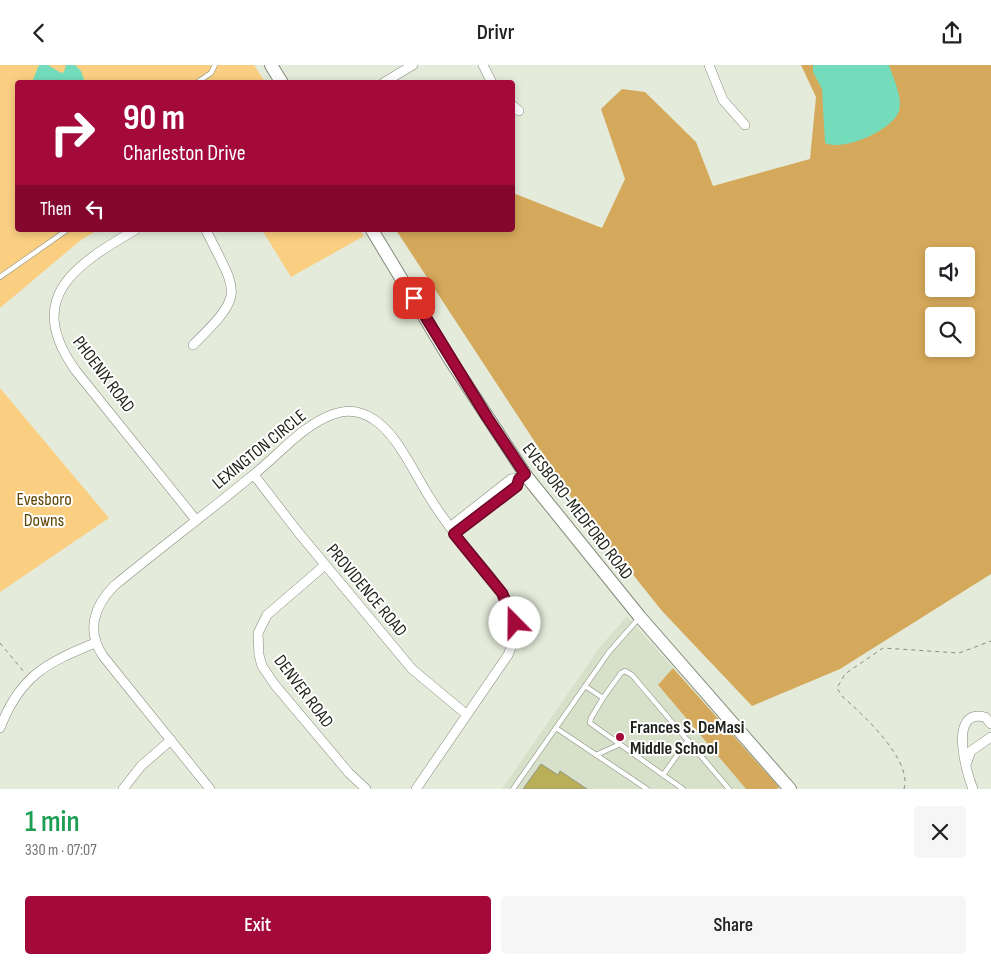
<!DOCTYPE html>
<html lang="en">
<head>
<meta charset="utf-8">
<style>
	body { margin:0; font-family:"Sofia Sans Condensed",sans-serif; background:#f6f6f6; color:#202124; height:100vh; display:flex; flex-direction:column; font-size:19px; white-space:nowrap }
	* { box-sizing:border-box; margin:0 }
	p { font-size:16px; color:#757577 }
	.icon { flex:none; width:28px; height:28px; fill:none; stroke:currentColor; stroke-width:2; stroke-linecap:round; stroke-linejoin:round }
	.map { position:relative; height:724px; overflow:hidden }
	.panel { display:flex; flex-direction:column; background:#fff; flex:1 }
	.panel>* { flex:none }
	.guide { position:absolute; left:15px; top:15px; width:500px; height:152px; border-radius:5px; box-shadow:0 2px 8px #0003; background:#a4093b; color:#fff; overflow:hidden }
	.controls { position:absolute; left:925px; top:182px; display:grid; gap:10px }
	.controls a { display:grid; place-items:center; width:50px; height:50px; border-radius:5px; background:#fff; box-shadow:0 2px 8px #0003; font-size:25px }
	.pin { position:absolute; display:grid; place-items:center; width:42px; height:42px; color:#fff; margin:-21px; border-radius:10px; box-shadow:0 2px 8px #0006 }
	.me { position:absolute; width:55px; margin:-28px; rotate:338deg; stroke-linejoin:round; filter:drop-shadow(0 0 4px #0008) }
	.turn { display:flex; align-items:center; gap:18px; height:105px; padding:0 25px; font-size:22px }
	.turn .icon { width:65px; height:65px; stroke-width:2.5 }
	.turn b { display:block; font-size:35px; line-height:42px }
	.then { display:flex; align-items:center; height:48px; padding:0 25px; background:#0003; gap:10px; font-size:19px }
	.round { display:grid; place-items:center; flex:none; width:52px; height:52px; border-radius:5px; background:#f6f6f6 }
	.head { display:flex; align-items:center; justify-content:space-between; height:85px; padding:0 25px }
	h1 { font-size:30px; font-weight:600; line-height:38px; color:#1e9e55 }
	.button { display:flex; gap:10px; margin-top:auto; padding:10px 25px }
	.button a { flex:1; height:58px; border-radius:5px; background:#a4093b; color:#fff; font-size:20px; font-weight:600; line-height:58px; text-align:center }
	.button a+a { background:#f6f6f6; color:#202124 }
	header { display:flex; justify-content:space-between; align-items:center; height:65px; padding:0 25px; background:#fff; font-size:22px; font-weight:600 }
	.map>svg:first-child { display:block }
	.built { fill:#d7e0c9 }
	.green { fill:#fbcf82 }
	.forest { fill:#d5a95b; fill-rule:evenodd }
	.water { fill:#74dcbb }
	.building { fill:#b8af58; stroke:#969584 }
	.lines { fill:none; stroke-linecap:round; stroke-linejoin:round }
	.lane-casing { stroke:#848a7b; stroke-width:5.5 }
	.street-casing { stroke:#848a7b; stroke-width:10 }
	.secondary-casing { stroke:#848a7b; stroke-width:14 }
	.path { stroke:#868b7f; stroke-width:1; stroke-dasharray:4 4; stroke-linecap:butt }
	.lane { stroke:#fff; stroke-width:4.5 }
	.street { stroke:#fff; stroke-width:9 }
	.secondary { stroke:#fff; stroke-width:12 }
	.route-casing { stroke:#6b0626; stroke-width:12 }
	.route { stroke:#a4093b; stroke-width:9 }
	.poi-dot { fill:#a4093b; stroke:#fff; stroke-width:2 }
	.labels { text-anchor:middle; stroke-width:4; stroke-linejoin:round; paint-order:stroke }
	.street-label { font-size:18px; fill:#22241e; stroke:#fff }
	.park-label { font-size:18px; fill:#5f4200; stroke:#fff }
	.poi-label { font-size:18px; font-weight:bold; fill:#22241e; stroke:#fff; text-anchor:start }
</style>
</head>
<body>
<header><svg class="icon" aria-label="back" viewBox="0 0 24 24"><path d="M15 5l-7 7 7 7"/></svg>Drivr<svg class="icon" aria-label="share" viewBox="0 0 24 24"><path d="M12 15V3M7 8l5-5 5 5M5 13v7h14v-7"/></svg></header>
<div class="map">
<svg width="991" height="724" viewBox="0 0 991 724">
	<rect width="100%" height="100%" fill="#e4ebda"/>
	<polygon class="built" points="627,551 673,603 658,621 746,724 502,724 600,582"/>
	<g class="green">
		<polygon points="0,0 254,0 265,17 18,18 18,165 98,165 81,175 0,243"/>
		<polygon points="262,165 360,165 364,171 291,212"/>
		<polygon points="0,323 109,453 0,527"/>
	</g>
	<g class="forest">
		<path d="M801,0H991V509L840,604L752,641L662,546L571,432L396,165H512L513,128L602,163L625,114L601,44L622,24L645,27L696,77L713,121L810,94L816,32ZM934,191H966V224H934ZM934,251H966V284H934Z"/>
		<polygon points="673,603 779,722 777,724 746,724 658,620"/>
	</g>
	<g class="water">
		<polygon points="39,0 48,0 61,8 64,7 66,0 75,0 81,6 85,17 32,17"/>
		<path d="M813,0H889C893,13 903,32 899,46C893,65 843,87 825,78L822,24L813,7Z"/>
	</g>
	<polygon class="building" points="541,699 558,710 560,706 587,724 523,724"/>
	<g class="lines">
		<g class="lane-casing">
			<g id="lane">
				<polyline points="196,18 211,8 215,0"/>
				<polyline points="0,212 67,165"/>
				<polyline points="585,621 603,633 621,608 625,606 632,610 729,724"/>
				<polyline points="603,633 591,653 590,658 683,724"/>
				<polyline points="556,663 647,724"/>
				<polyline points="596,690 618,680"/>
				<polyline points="663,710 688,675"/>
				<polyline points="513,724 609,587 639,553"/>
			</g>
		</g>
		<g class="street-casing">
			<g id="street">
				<polyline points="483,0 492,18"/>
				<polyline points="709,0 723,35 745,60"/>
				<polyline points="383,18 413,0"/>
				<polyline points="512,40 519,46"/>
				<path d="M135,165C75,200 23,233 76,306L196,455"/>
				<path d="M193,280C247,227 237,229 206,165"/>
				<polyline points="254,410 298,467 412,604 466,649"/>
				<polyline points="450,462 511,414 519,413 525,409"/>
				<polyline points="454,469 517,421 519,413"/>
				<polyline points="325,500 267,550 258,568 259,590 262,601 275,620 349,708 366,724"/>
				<path d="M0,663C20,611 46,598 95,578"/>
				<polyline points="967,697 971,686 991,672"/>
				<polyline points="123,724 141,701 171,675"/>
				<path d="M210,724L103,591C86,566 94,541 114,521C160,483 207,448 253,410C279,390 302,360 334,349C348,344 361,346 373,354C397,368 415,410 430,433C440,449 451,464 463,479C489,512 529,544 508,590L416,724"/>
				<path d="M973,724C966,707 948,643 985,652L991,659"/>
			</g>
		</g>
		<g class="secondary-casing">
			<g id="secondary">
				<polyline points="271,0 282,18"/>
				<polyline points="372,165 449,293 527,412 640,552 790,724"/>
			</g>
		</g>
		<g class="path">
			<polyline points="0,578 24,607"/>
			<path d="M904,724C913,695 862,649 842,631L837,623L845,609L883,583L959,588L991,576"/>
		</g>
		<use href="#lane" class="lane"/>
		<use href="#street" class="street"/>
		<use href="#secondary" class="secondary"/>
	</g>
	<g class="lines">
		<g class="route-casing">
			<polyline id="route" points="414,233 487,352 525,409 519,414 517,421 454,469 502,528 515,558"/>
		</g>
		<use href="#route" class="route"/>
	</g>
	<circle class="poi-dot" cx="620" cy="672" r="5"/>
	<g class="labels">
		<g class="street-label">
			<text transform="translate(104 309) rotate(53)" y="6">PHOENIX ROAD</text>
			<text transform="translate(259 384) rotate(-39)" y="6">LEXINGTON CIRCLE</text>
			<text transform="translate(578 446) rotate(52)" y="6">EVESBORO-MEDFORD ROAD</text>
			<text transform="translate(367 525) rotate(50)" y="6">PROVIDENCE ROAD</text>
			<text transform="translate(304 626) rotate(53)" y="6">DENVER ROAD</text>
		</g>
		<g class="park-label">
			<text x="44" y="440">Evesboro<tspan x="44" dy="21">Downs</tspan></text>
		</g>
		<g class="poi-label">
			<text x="630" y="668">Frances S. DeMasi<tspan x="630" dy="21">Middle School</tspan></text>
		</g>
	</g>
</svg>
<div class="controls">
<a><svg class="icon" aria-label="sound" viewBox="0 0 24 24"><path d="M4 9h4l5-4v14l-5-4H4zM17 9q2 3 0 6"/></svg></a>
<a><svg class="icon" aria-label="search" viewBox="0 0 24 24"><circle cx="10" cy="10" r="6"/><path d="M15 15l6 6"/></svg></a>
</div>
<div class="pin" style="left:414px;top:233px;background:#d93025"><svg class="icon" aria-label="arrive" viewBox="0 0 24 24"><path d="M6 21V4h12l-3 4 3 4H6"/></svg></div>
<svg class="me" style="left:515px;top:558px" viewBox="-20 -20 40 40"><circle r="19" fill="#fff"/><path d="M0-13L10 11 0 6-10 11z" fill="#a4093b"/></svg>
<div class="guide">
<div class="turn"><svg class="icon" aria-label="right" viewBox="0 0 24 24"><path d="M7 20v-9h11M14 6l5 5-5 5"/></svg><div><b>90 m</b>Charleston Drive</div></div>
<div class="then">Then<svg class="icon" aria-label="left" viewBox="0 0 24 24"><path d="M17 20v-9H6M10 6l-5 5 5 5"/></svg></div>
</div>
</div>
<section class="panel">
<div class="head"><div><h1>1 min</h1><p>330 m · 07:07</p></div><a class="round"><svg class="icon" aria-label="close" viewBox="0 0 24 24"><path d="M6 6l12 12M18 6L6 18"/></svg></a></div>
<div class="button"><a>Exit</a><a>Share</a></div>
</section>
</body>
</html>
